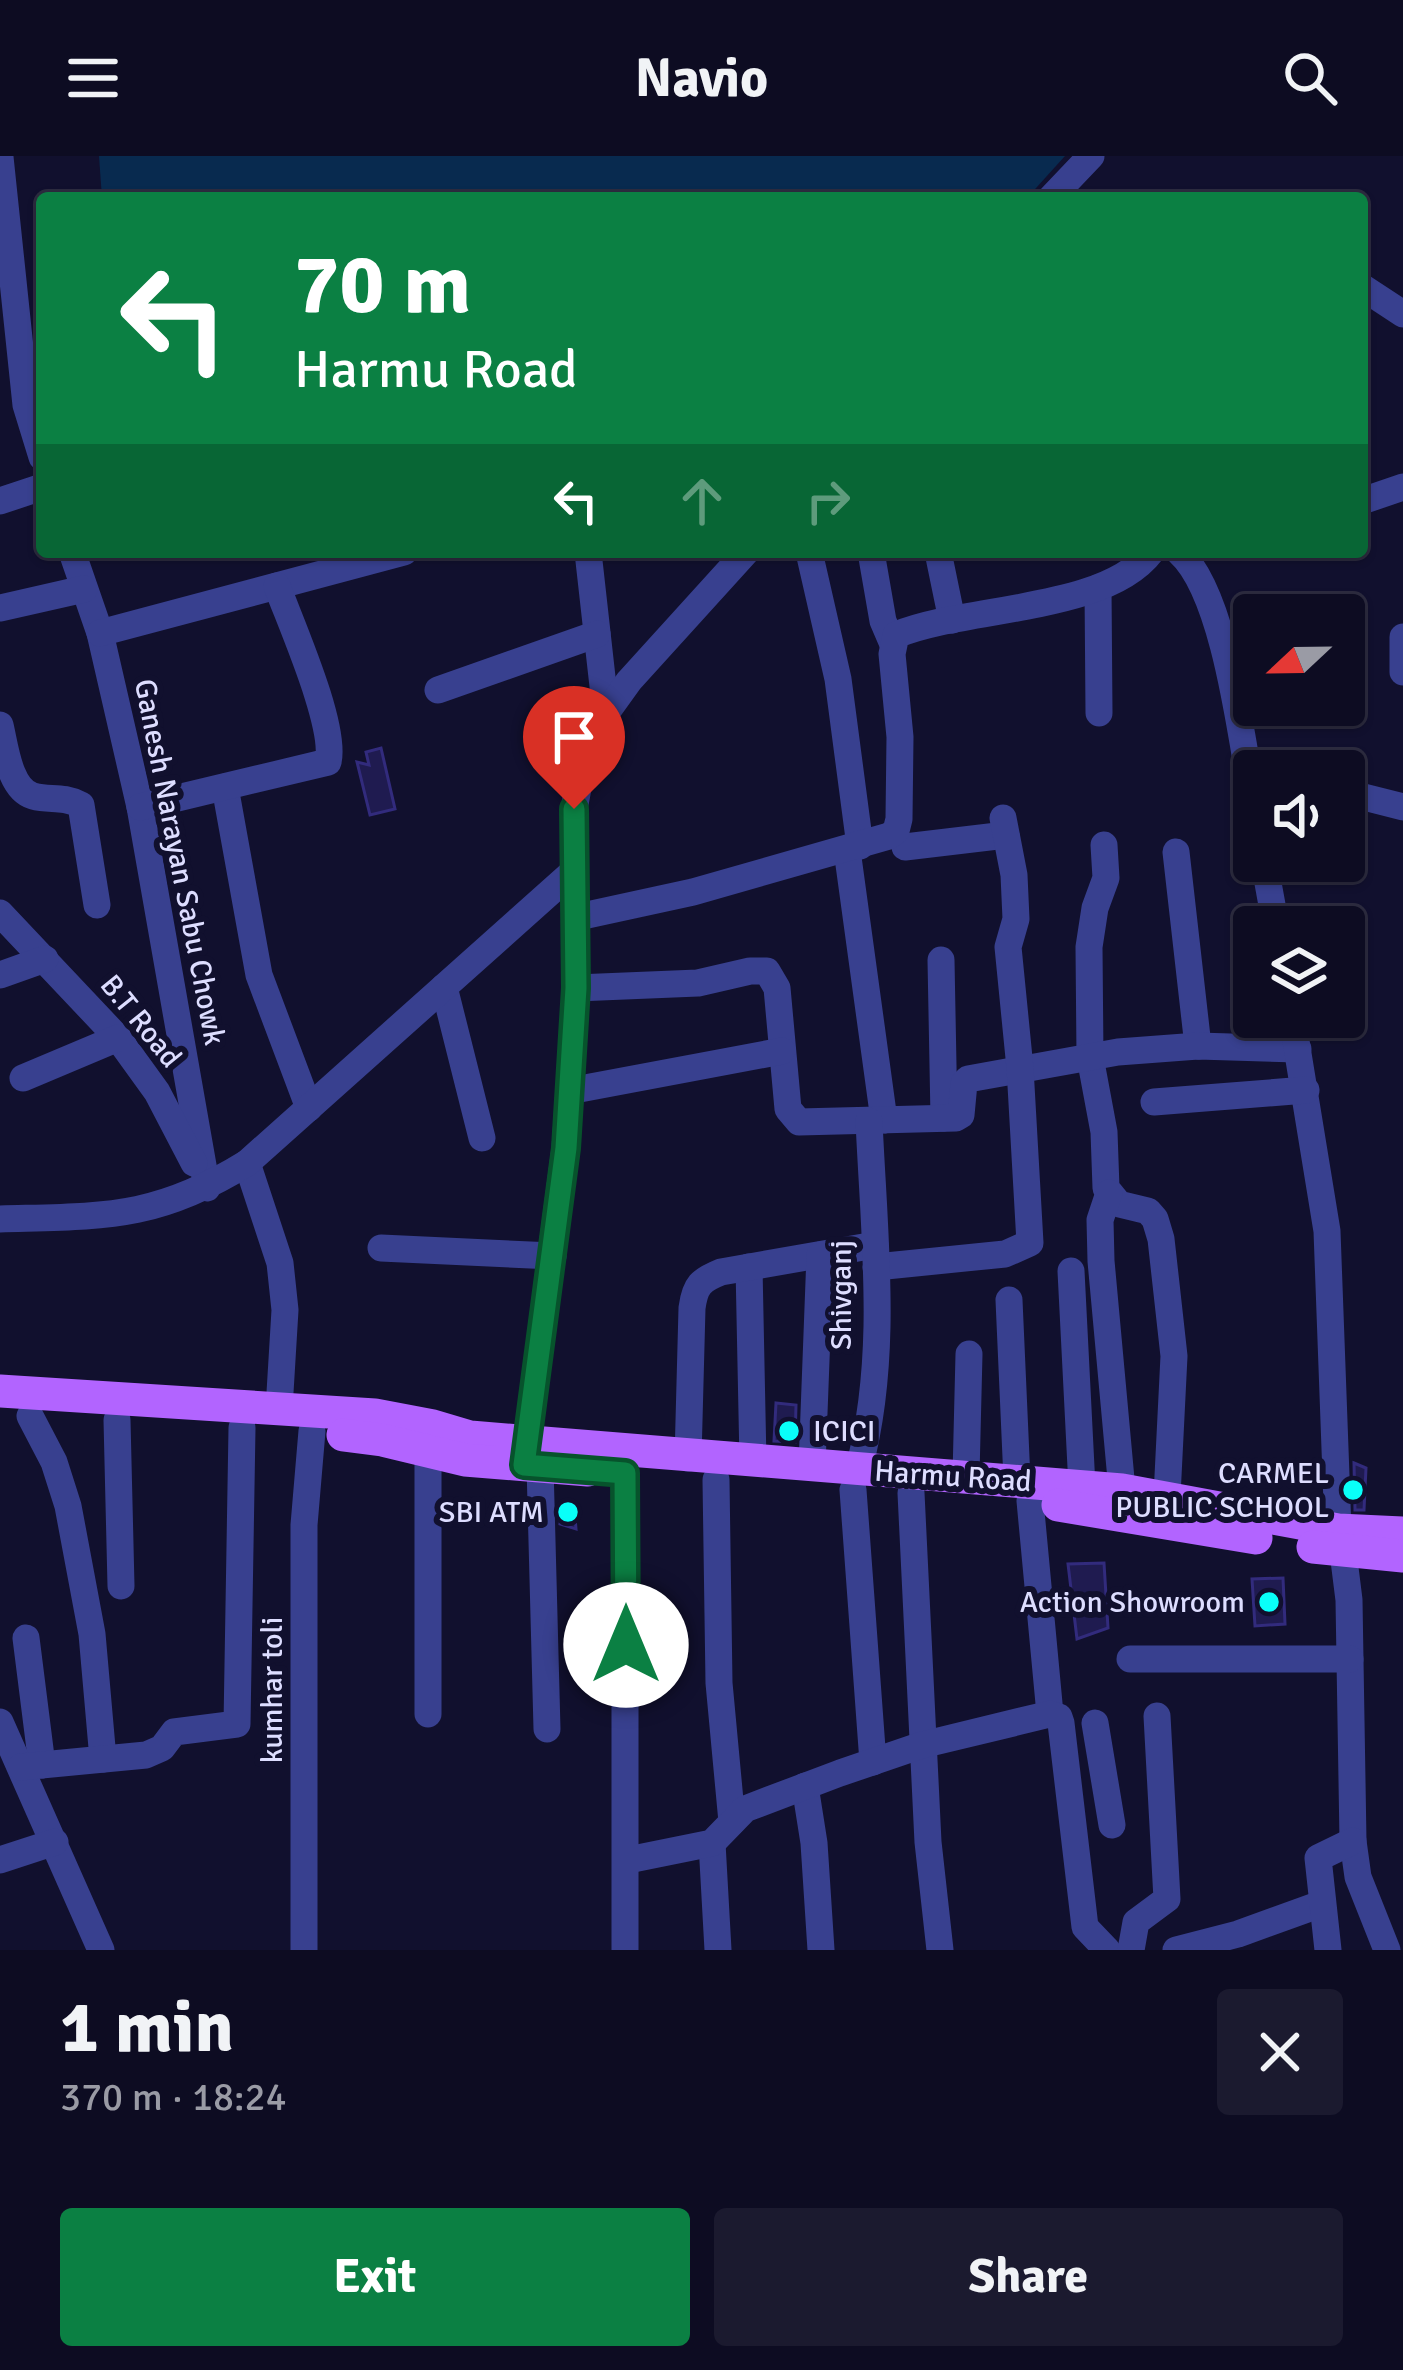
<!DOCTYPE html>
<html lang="en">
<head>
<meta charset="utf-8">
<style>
	body { margin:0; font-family:Signika,sans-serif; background:#1b1a2f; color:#f1f3f6; height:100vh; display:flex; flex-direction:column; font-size:45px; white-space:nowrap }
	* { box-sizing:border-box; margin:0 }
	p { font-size:39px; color:#9a9ba5 }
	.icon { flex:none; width:66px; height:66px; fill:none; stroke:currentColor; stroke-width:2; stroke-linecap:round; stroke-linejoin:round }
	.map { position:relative; height:1794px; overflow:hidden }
	.drawer { display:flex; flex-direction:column; background:#0d0c22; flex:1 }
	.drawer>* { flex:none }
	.banner { position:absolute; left:36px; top:36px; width:1332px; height:366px; border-radius:12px; box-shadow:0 3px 9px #0004,0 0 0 3px #2d2c40; background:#0b8043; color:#fff; overflow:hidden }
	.needle { width:78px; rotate:248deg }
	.buttons { position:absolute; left:1233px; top:438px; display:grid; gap:24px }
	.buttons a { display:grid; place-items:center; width:132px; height:132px; border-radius:12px; background:#0d0c22; box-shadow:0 3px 9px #0004,0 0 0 3px #2d2c40; font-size:60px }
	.pin { position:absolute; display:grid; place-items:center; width:102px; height:102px; color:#fff; margin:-123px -51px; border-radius:50% 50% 50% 0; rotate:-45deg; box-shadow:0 0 12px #0007 }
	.pin .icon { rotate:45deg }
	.me { position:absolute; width:132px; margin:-66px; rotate:0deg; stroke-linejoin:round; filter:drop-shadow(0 0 9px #0008) }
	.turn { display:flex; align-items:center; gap:42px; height:252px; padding:0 60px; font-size:54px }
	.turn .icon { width:156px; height:156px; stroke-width:2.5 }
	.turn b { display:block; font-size:84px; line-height:102px }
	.lanes { display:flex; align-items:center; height:114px; padding:0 60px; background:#0003; justify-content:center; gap:60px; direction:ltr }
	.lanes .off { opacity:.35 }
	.round { display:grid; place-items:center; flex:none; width:126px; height:126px; border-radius:12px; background:#1b1a2f }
	.summary { display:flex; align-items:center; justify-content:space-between; height:204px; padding:0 60px }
	h1 { font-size:72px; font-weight:700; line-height:90px }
	.cta { display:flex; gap:24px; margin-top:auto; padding:24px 60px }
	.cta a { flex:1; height:138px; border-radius:12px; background:#0b8043; color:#fff; font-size:48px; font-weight:700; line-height:138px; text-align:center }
	.cta a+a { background:#1b1a2f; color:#f1f3f6 }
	header { display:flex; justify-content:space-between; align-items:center; height:156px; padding:0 60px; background:#0d0c22; font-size:54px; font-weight:700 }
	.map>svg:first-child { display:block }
	.water { fill:#082a4f }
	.building { fill:#1f1b50; stroke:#322b7d; stroke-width:3 }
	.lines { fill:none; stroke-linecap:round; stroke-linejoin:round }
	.minor { stroke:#38408f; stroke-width:27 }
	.major { stroke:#b264ff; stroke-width:33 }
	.route-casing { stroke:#07532c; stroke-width:30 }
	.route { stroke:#0b8043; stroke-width:21 }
	.poi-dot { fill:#09fff9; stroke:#11102e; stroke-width:4.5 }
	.labels { text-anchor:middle; stroke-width:12; stroke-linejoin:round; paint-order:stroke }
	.street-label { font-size:30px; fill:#ddf; stroke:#11102e }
	.poi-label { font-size:30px; fill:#ddf; stroke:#11102e; text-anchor:end }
</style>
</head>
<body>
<header><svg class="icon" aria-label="menu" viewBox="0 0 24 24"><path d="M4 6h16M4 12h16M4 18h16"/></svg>Navio<svg class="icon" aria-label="search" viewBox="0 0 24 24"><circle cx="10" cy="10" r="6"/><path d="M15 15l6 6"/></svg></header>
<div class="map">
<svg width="1403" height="1794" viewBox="0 0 1403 1794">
	<rect width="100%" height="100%" fill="#11102e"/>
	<polygon class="water" points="99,0 1065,0 1027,42 102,42"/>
	<g class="building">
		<polygon points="381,592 395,653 370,659 357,606 369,609 366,596"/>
		<polygon points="776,1247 796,1249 795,1286 774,1285"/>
		<polygon points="1354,1307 1366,1312 1364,1354 1355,1354"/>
		<polygon points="562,1349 574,1350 576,1373 560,1368"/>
		<polygon points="1104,1407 1108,1472 1077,1483 1068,1408"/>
		<polygon points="1283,1422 1285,1468 1255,1470 1252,1423"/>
	</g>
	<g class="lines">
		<g class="minor">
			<polyline points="0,1 26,249 42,301"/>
			<polyline points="1051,42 1091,0"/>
			<polyline points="1362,131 1403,158"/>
			<polyline points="0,345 42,331"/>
			<polyline points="1362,345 1403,331"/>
			<polyline points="72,396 100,477 140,651 207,1032"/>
			<polyline points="588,396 606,557"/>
			<polyline points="809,396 838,523 860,690"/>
			<polyline points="871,396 883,465 892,486"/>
			<polyline points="938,396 952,464"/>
			<path d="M1179,396C1226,438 1242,588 1254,652"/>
			<polyline points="1098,432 1099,557"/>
			<polyline points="0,452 84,433"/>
			<polyline points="100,477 404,396"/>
			<polyline points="1403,481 1403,516"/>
			<polyline points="438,534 597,478"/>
			<path d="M0,569C5,589 9,633 33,640C51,645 61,639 81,649L97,749"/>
			<polyline points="225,631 259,819 309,952"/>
			<polyline points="1344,636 1403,651"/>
			<path d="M140,651L328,606C337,571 291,468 277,430"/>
			<polyline points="1104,689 1106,722 1095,752 1089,791 1090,901 1104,976 1106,1032 1119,1048 1148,1055 1155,1063 1161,1083 1174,1200 1167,1340"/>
			<polyline points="905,691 1006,679"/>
			<polyline points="847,694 884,964"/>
			<polyline points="1176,696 1198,890"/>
			<polyline points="1264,705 1276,771"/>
			<polyline points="0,757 118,882 157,936 194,1007"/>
			<path d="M578,761L693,736L889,680L896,675L899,663L900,581L892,498L896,479C966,450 1105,456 1151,396"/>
			<polyline points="941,804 944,962"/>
			<polyline points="0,819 45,803"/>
			<polyline points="444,831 482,982"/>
			<polyline points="576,832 698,827 750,815 767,815 777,832 788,953 799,966 956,962 961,959 964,927 968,923 1118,896 1198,890 1298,893"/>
			<polyline points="1292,861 1327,1075 1338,1374"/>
			<polyline points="23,922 118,882"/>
			<polyline points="569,935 782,895"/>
			<polyline points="1154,946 1306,934"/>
			<polyline points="247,1007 280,1107 285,1154 279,1253"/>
			<polyline points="1109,1037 1100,1064 1101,1105 1122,1334"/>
			<path d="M0,1063C103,1060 155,1064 247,1007L575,714"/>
			<polyline points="381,1092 553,1100"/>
			<polyline points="749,1111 753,1306"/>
			<polyline points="876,1111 1005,1098 1030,1087 1020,912 1008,791 1016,763 1014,719 1003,662"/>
			<polyline points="1071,1115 1082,1331"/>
			<polyline points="1009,1144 1017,1324"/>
			<polyline points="30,1260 54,1306 68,1350 92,1478 103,1603"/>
			<polyline points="117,1264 121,1430"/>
			<path d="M688,1302L692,1152C695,1129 701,1124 721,1116L875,1089"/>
			<polyline points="524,1305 565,992 576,832 574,653 583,607 606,557 629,525 746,396"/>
			<polyline points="540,1310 547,1573"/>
			<polyline points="812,1310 820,1099"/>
			<path d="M859,1312C889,1199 874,1080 869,965"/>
			<polyline points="966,1319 969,1198"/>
			<polyline points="716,1324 719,1527 732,1666"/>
			<polyline points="853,1334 873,1606"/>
			<polyline points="911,1337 928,1686 940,1794"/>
			<polyline points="1030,1345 1050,1558"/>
			<polyline points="1343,1396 1349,1444 1353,1685 1358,1721 1387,1794"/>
			<polyline points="26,1482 42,1609"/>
			<polyline points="1130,1503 1350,1503"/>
			<polyline points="428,1558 428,1297"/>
			<polyline points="0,1566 101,1794"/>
			<polyline points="1095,1567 1112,1669"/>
			<polyline points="21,1611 146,1599 162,1592 174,1576 237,1568 242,1272"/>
			<polyline points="805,1630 814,1687 821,1794"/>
			<polyline points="712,1687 718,1794"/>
			<polyline points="0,1704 55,1686"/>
			<polyline points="628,1704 712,1687 745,1653 840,1617 922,1589 1050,1558 1059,1561 1061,1567 1085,1771 1107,1794"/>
			<polyline points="304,1794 304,1369 312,1275"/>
			<polyline points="625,1794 625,1317"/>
			<polyline points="1131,1794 1136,1766 1167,1743 1157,1560"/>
			<polyline points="1176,1794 1238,1778 1321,1748"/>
			<polyline points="1328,1794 1318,1702 1353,1685"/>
		</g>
		<g class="major">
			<polyline points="0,1235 375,1259 433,1270 470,1281 1122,1334 1338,1374 1403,1377"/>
			<polyline points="343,1279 382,1284 465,1304 588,1314"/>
			<polyline points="1058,1349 1256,1382"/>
			<polyline points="1313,1391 1403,1400"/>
		</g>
	</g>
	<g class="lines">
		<g class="route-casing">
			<polyline id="route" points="574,653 576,832 566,992 524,1309 625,1317 626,1489"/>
		</g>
		<use href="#route" class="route"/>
	</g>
	<g class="poi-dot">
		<circle cx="789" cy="1275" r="12"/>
		<circle cx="1353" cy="1334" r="12"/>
		<circle cx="568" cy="1356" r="12"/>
		<circle cx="1269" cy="1446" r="12"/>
	</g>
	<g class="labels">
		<g class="street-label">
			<text transform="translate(180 706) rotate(79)" y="10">Ganesh Narayan Sabu Chowk</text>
			<text transform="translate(141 865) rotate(51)" y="10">B.T Road</text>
			<text transform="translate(841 1139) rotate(-90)" y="10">Shivganj</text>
			<text transform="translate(953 1320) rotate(4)" y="10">Harmu Road</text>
			<text transform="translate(272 1534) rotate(-90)" y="10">kumhar toli</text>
		</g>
		<g class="poi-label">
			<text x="813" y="1285" text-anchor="start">ICICI</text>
			<text x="1329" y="1327">CARMEL<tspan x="1329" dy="34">PUBLIC SCHOOL</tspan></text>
			<text x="544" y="1366">SBI ATM</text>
			<text x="1245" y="1456">Action Showroom</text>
		</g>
	</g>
</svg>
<div class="buttons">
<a><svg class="needle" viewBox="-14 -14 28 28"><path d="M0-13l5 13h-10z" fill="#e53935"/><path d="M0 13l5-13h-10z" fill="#9a9ba5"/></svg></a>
<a><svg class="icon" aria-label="sound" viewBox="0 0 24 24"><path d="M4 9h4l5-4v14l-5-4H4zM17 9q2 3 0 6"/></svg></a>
<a><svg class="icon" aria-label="layers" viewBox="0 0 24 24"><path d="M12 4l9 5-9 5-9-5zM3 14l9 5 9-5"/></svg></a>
</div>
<div class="pin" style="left:574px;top:653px;background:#d93025"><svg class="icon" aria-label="arrive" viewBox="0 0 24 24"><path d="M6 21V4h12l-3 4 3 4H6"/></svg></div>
<svg class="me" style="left:626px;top:1489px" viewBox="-20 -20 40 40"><circle r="19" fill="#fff"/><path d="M0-13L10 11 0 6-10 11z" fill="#0b8043"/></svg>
<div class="banner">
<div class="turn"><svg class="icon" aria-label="left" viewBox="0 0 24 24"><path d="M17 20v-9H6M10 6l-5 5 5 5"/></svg><div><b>70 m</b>Harmu Road</div></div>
<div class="lanes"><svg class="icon" aria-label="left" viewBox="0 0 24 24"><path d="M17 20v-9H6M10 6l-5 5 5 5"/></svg><svg class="icon off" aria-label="ahead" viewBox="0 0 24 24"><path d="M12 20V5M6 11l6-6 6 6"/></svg><svg class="icon off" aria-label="right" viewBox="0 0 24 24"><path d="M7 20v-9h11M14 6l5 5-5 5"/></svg></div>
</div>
</div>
<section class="drawer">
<div class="summary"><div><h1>1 min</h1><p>370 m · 18:24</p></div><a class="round"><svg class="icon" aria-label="close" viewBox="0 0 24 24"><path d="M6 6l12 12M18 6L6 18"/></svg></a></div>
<div class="cta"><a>Exit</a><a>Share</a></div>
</section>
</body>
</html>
